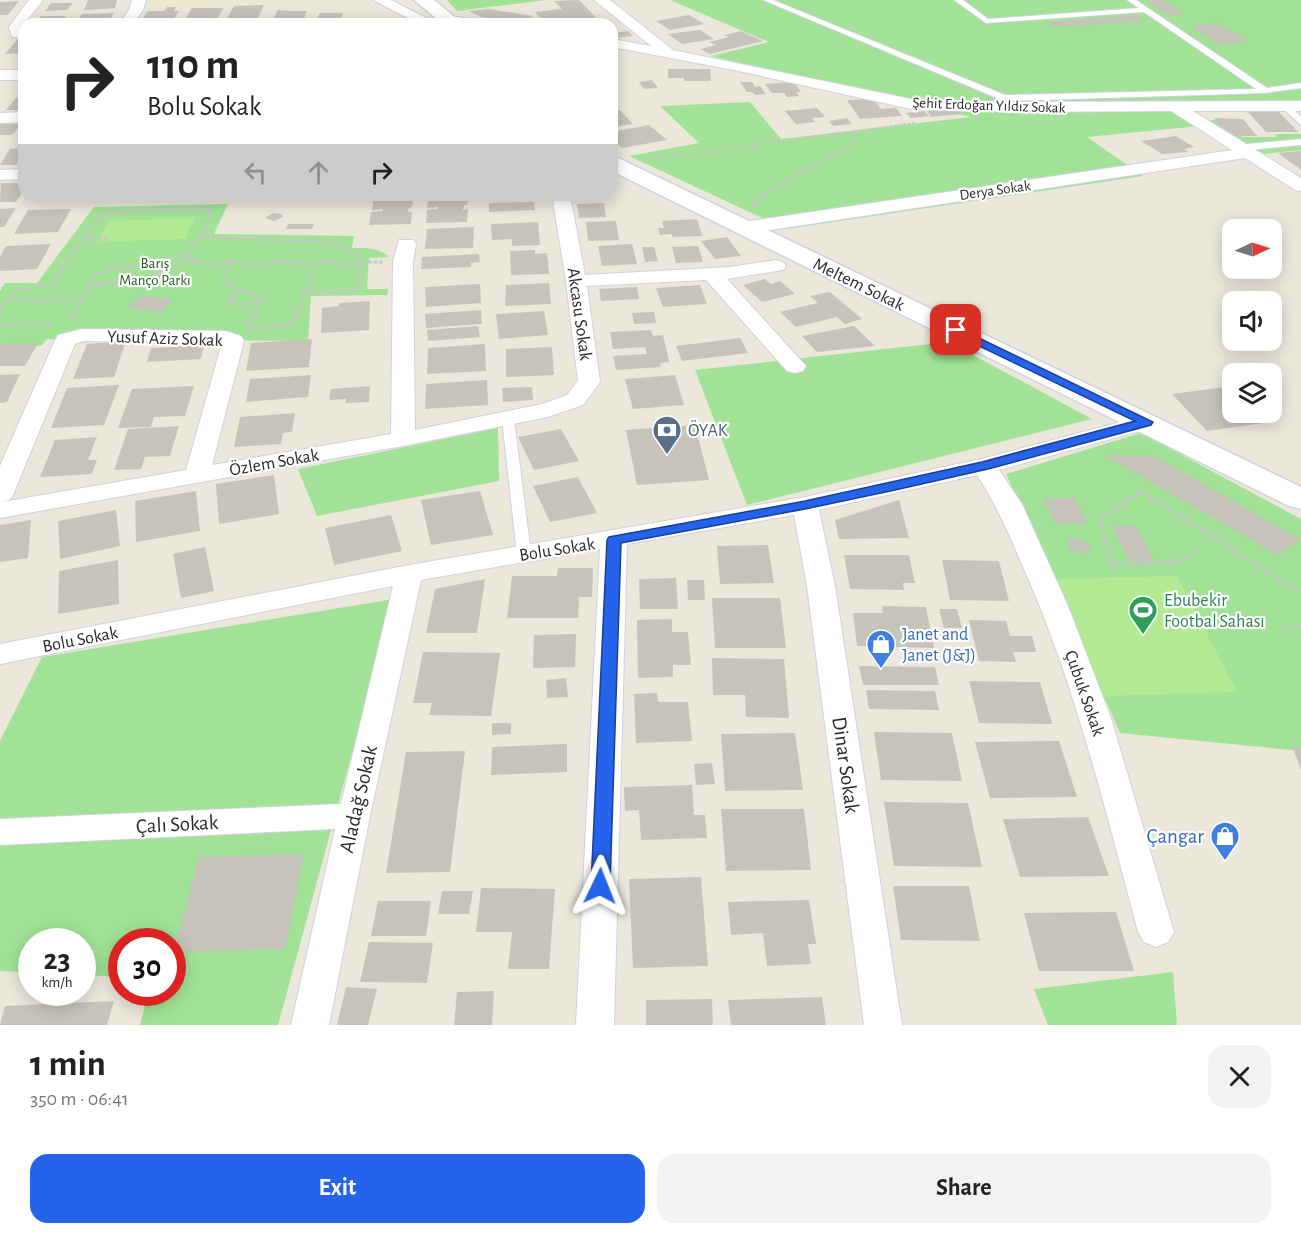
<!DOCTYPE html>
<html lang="en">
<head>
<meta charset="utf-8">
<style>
	body { margin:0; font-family:"Alegreya Sans",sans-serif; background:#f2f2f2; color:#222; height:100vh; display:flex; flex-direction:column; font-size:22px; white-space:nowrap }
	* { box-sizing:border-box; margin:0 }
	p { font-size:20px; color:#767676 }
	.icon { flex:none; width:33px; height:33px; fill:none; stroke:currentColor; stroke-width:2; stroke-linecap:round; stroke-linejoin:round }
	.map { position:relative; height:1025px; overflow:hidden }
	.side { display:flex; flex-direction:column; background:#fff; flex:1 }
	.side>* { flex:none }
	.hud { position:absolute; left:18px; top:18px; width:600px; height:183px; border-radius:18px; box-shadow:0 3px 15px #0003; background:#fff; color:#222; overflow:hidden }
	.needle { width:39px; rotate:86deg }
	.controls { position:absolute; left:1222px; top:219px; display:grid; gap:12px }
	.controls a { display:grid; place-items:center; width:60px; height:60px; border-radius:12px; background:#fff; box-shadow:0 3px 15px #0003; font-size:30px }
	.speed { position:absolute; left:18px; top:928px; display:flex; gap:12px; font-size:30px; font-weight:700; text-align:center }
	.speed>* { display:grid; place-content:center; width:78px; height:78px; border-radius:50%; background:#fff; box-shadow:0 3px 15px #0003; line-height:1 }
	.speed small { font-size:15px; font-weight:400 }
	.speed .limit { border:9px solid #d22; background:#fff; color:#111 }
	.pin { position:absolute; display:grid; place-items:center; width:51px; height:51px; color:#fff; margin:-26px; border-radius:12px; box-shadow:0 3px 9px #0006 }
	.me { position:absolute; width:66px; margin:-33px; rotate:2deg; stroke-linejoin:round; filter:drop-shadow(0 0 4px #0008) }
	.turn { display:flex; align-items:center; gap:21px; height:126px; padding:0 30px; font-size:27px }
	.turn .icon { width:78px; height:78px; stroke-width:2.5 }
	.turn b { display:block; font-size:42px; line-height:51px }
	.lanes { display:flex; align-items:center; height:57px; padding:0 30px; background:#0003; justify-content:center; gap:30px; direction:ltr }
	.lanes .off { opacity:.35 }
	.round { display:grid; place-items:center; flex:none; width:63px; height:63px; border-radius:18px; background:#f2f2f2 }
	.summary { display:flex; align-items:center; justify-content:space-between; height:102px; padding:0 30px }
	h1 { font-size:36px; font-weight:700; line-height:45px }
	.primary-button { display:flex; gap:12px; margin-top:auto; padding:12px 30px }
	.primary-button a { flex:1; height:69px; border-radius:18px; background:#2563eb; color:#fff; font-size:24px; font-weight:700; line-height:69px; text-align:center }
	.primary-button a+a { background:#f2f2f2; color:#222 }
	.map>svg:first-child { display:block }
	.education { fill:#ede9ca }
	.green { fill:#a1e297 }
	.pitch { fill:#b2e993 }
	.building { fill:#c6c4ba }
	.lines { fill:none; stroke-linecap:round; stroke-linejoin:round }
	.service-casing { stroke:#d0d0e2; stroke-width:2 }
	.minor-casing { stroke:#d0d0e2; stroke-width:2 }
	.secondary-casing { stroke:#d0d0e2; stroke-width:3 }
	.path-far2 { stroke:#c7c7c7; stroke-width:2; stroke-dasharray:3 1.5; stroke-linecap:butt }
	.path-far1 { stroke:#c7c7c7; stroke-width:3; stroke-dasharray:4 2; stroke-linecap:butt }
	.path { stroke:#c7c7c7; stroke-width:4; stroke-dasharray:4.5 3; stroke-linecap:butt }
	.service { fill:#fff; fill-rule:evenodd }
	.minor { fill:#fff; fill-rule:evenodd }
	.secondary { fill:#fff; fill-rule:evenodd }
	.route { fill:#2563eb; stroke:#184099; stroke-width:1.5 }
	.labels { text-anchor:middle; stroke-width:4.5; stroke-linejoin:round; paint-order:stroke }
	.far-street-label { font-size:15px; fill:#292929; stroke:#fff }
	.far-park-label { font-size:15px; fill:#1a651a; stroke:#fff }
	.street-label { font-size:18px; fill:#292929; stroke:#fff }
	.service-label { font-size:18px; fill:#4e5e75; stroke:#fff; text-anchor:start }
	.leisure-label { font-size:18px; fill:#27864d; stroke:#fff; text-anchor:start }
	.shop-label { font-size:18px; fill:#366cbe; stroke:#fff; text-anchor:start }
	.near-street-label { font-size:21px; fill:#292929; stroke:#fff }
	.near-shop-label { font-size:21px; fill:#366cbe; stroke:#fff; text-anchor:end }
</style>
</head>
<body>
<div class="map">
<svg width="1301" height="1025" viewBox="0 0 1301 1025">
	<rect width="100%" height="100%" fill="#ebe7db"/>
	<polygon class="education" points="152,0 259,0 149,8"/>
	<g class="green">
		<polygon points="447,0 547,0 457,11"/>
		<polygon points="670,0 1301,0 1301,103 1168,105 1199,126 1087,137 1143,176 786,229 629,156 699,143 660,106 750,102 781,139 971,117 711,56 769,42"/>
		<polygon points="1199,120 1229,120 1242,137 1277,137 1275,134 1301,134 1301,150 1254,155"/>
		<path d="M228,204L214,234L354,236L352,248C366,248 378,247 389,257L369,258L367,289H388L387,295L311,296L308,341L47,339L41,346H0V291L5,283H37L94,207Z"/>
		<polygon points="949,342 1092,419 747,505 695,370"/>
		<polygon points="498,428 499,481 317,516 298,469"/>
		<polygon points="1141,433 1301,519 1301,751 1120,733 1006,474"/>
		<polygon points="394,599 278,1025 140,1025 148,993 172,993 172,942 122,942 121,977 83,975 82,942 32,942 31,972 0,971 0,741 42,657"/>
		<polygon points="1173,972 1177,1025 1048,1025 1034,989"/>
	</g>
	<g class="pitch">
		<polygon points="194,218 186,239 98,242 109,221"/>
		<polygon points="1177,576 1237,692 1104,696 1056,579"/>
	</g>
	<g class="building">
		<polygon points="88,0 117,0 115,8 84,10"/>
		<polygon points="579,0 602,24 545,23 535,12 562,9 554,1"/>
		<polygon points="1145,0 1162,0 1185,14 1169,15"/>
		<polygon points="19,1 8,15 0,15 0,2"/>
		<polygon points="51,3 73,3 67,10 45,11"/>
		<polygon points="264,5 257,20 226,20 234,6"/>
		<polygon points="167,7 176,7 174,11 179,11 172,22 140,22 148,11 164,11"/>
		<polygon points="192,8 224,8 217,19 185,20"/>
		<polygon points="488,9 533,16 522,23 480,17 469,11"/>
		<polygon points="278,10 291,11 307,11 303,21 272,21"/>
		<polygon points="114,13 107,24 75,24 82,14"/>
		<polygon points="320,13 343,13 340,21 316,21"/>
		<polygon points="689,15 704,24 670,30 656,21"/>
		<polygon points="1136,15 1144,21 1052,27 1046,22"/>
		<polygon points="41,16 66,16 63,21 55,21 53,24 36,24"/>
		<polygon points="1218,23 1248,41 1218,44 1189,26"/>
		<polygon points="700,30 714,39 682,44 668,34"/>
		<polygon points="628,31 633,36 612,38 612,33"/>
		<polygon points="741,31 763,41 710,54 700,49 716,45 709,42 729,37 724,35"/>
		<polygon points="24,38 24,53 5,54 18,39"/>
		<polygon points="668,69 710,69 711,81 684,81 684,78 668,78"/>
		<polygon points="652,80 658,88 644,89 639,82"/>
		<polygon points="740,82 752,82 755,87 760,86 766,94 755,95 752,92 747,92"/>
		<polygon points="794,82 801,92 796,92 799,96 787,97 784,93 772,93 765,84"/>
		<polygon points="16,98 24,98 24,110 6,110"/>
		<polygon points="873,99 881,109 896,108 902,116 860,119 847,100"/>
		<polygon points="817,108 825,117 812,118 815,122 796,124 785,111"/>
		<polygon points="620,110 633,124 612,127 612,111"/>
		<polygon points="958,110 962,114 931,117 927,111"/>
		<polygon points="924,111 929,116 911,118 906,113"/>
		<polygon points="1278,111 1298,132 1266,132 1248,112"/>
		<polygon points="847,118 852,124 833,126 829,121"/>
		<polygon points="1214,118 1243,119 1257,136 1227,136"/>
		<polygon points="0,124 21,124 12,135 0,135"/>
		<polygon points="649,125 667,140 622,148 612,139 612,132"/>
		<polygon points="1176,136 1194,147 1184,149 1189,152 1162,154 1141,141"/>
		<polygon points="24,148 24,153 16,165 0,165 10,149"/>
		<polygon points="1301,151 1301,170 1278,153"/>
		<polygon points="1,183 24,183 24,190 16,202 0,202"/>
		<polygon points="95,195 118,195 116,200 92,200"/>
		<polygon points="141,195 158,195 155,201 138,201"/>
		<polygon points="429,195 468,195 467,205 464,205 463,210 468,209 467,222 426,223 427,210 438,209 438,207 427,208"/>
		<polygon points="414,196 412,207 409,208 408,212 412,212 411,224 369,225 371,212 383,211 383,209 372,210 374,197"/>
		<polygon points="534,202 535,210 489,212 489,203"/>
		<polygon points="604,203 606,217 579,218 577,204"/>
		<polygon points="16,208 4,227 0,227 0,209"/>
		<polygon points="71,209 58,232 14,234 28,210"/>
		<polygon points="273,213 281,214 283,217 274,221 265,218"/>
		<polygon points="697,219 702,236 672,237 672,234 660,235 658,228 664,228 662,221"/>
		<polygon points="616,221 619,240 588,241 586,222"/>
		<polygon points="538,222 540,245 512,246 512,239 492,240 491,224"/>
		<polygon points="288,224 314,224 312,229 286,229"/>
		<polygon points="474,227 473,248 425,249 427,229"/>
		<polygon points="727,237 741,256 715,259 701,241"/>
		<polygon points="51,244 37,269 0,271 0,256 6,246"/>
		<polygon points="632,244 637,264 602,266 598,246"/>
		<polygon points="698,246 703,262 676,263 672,247"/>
		<polygon points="642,247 654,247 658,261 645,262"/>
		<polygon points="535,250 535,254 547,253 549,274 511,275 510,251"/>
		<polygon points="479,254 480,262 471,263 471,267 421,269 422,257"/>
		<polygon points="765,279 771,284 780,281 795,294 762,302 743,285"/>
		<polygon points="549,283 551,304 505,306 506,285"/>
		<polygon points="480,284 481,303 426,307 425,287"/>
		<polygon points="700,285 707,304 663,307 656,288"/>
		<polygon points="637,287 639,299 601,301 599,289"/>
		<polygon points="830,292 862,319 845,324 837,317 796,327 780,312 818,303 810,296"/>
		<polygon points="141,295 173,300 160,312 127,308"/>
		<polygon points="370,301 369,330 321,333 322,308 339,306 339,303"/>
		<polygon points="481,310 482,324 426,328 425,314"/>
		<polygon points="544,311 548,335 499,339 496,314"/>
		<polygon points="654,312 656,323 634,324 632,313"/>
		<polygon points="478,326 480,337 428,341 427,330"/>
		<polygon points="854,326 875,346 817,352 802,336"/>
		<polygon points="651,330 653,336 663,335 669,362 660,363 661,367 616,370 613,356 647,354 645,347 613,349 610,332"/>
		<polygon points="740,338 748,353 682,361 676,346"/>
		<polygon points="312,339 309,367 246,371 251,343"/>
		<polygon points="126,341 114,377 73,379 87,344"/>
		<polygon points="38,343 25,366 0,366 0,344"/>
		<polygon points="485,344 486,371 427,374 428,348"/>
		<polygon points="204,345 201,359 147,362 151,348"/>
		<polygon points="552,347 554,375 506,377 506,349"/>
		<polygon points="20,374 7,402 0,403 0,375"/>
		<polygon points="311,375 308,397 246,402 250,379"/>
		<polygon points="675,375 684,405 633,409 625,379"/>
		<polygon points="487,380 488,405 425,409 426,384"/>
		<polygon points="119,385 104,425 51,428 67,388"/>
		<polygon points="194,386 185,416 154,417 151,427 118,428 132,389"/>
		<polygon points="370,386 369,402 346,403 346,399 329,400 331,389"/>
		<polygon points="1233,386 1233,412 1259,412 1270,422 1207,431 1172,394"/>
		<polygon points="532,387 533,400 503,402 502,388"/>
		<polygon points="295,413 292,432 283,433 281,444 234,447 240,417"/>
		<polygon points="695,425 709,480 637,485 626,430"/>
		<polygon points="179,426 170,456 145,457 141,469 114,470 128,429"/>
		<polygon points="561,429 579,461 534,470 518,437"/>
		<polygon points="97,437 88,460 97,460 92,474 40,477 55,440"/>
		<polygon points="1104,455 1155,456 1301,540 1277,555"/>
		<polygon points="274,475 279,514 219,524 216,484"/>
		<polygon points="578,477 597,513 550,522 533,486"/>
		<polygon points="196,491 200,531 136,542 135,501"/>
		<polygon points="480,491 493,535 431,545 421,500"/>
		<polygon points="1075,498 1088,523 1056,525 1043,499"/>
		<polygon points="899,500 909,538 839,539 835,520"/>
		<polygon points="116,510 120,546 60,559 58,521"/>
		<polygon points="391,515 402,551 334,565 325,528"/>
		<polygon points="31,520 28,558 0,562 0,525"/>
		<polygon points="1112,526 1136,526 1154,561 1129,561"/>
		<polygon points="1076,538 1090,544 1090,551 1080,553 1069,549 1068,541"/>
		<polygon points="768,545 774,583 720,584 717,546"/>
		<polygon points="205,547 214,591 181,598 173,554"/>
		<polygon points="844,555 909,555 915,583 903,583 904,590 850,589"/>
		<polygon points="118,560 119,604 58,614 59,571"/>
		<polygon points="942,560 999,561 1009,601 950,600"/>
		<polygon points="558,568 593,568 592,597 579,597 578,618 507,618 512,576 557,576"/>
		<polygon points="676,578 678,609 640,609 639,579"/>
		<polygon points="485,579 477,633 426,633 435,589"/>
		<polygon points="687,580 704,580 705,600 688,600"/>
		<polygon points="712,598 780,598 786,648 715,648"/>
		<polygon points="882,606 926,607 934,648 857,646 853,613 883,613"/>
		<polygon points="939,609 957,609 962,628 944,628"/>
		<polygon points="672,619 672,632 688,632 691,665 673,665 673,677 638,678 637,620"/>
		<polygon points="969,620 1006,621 1010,636 1032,636 1036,652 1013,652 1016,662 979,661"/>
		<polygon points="576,634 575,667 533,668 534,635"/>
		<polygon points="423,652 500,653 491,716 429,715 432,703 413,703"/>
		<polygon points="712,658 784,659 789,718 746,717 745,695 713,695"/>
		<polygon points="859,666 935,667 939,685 863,685"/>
		<polygon points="566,678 568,697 547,698 546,680"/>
		<polygon points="969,681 1040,682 1052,724 979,723"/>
		<polygon points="866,690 935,691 939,710 869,709"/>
		<polygon points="657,693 658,702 688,702 692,741 636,743 634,694"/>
		<polygon points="492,723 511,723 511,734 492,735"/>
		<polygon points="874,732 952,733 962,781 881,780"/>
		<polygon points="795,733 803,790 725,791 721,734"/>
		<polygon points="1059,741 1077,797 990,798 975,742"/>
		<polygon points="567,744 567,772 491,775 492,747"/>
		<polygon points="1292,746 1301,747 1301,770"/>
		<polygon points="465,751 450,872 386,873 406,752"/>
		<polygon points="712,763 715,784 696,785 694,764"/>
		<polygon points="692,785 694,815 705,815 707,838 641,840 639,810 625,811 624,787"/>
		<polygon points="884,802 968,803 982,867 894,866"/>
		<polygon points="721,809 804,809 811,870 726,871"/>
		<polygon points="1088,817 1109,876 1020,877 1003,819"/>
		<polygon points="304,854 285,949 173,952 199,857"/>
		<polygon points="701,877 708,966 633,968 629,879"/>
		<polygon points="893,886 969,886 980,941 901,940"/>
		<polygon points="481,888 555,889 549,969 508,969 512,932 476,932"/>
		<polygon points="442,891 473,891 469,914 438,914"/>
		<polygon points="809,900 816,944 808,944 811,964 767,966 763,933 731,935 728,902"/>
		<polygon points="378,901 431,901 426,936 371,936"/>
		<polygon points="1116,912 1134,971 1039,971 1024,913"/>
		<polygon points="369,942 433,943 427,983 360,982"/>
		<polygon points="346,987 377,989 368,1025 337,1025"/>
		<polygon points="494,991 492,1025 454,1025 457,992"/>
		<polygon points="822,997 826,1025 731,1025 728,1000"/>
		<polygon points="712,999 713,1025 646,1025 646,1000"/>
		<polygon points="114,1001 107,1025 0,1025 5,1006"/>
	</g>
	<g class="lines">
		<g class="service-casing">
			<g id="service">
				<polygon points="763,0 773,0 1005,95 1256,89 1144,12 986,23 954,0 963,0 988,19 1139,8 1127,0 1136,0 1267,88 1301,83 1301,88 1265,93 1004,101"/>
				<polygon points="1282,104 1288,104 1301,117 1301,125 1282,108"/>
				<polygon points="1301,139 1301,145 1237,151 1233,148 1237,145"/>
				<polygon points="508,415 514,419 531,554 524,558 517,554 502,419"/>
			</g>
		</g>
		<g class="minor-casing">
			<g id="minor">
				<polygon points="29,0 43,0 24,24 24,38 12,37 9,27"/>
				<polygon points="132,0 146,0 143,10 133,24 119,24 129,10"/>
				<polygon points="373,0 391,0 432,21 430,24 415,24 416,22"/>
				<polygon points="594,0 610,0 673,50 911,99 1010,102 1301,101 1301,111 1193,111 1301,178 1301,191 1295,190 1245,158 744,234 737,232 735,228 737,224 744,222 1232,150 1171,111 1010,112 911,109 734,70 612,47 612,39 651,46"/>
				<polygon points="449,16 480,20 487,24 444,23 442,20"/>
				<rect x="0" y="70" width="24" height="10"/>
				<polygon points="24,112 24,122 0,123 0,113"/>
				<polygon points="24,169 24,179 0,180 0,170"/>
				<path d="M552,195H570L585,275L730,267L776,260L783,262L786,266L783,270L727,279L806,366L803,371L795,373L787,371L706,280L587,286L600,382L583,405L548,417L403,446L0,518V466L55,340L58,335L82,329L226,331L241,336L244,341L212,465L391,434L393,261L399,240H413L416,244L413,261L415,430L542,404L567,395L578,381L566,281ZM84,341L222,343L186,470L2,502L9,500L13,495L75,344Z"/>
				<path d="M1147,415L1155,417L1159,422L1155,427L999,470L1022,504L1068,606L1111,718L1174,932L1168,942L1156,947L1144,942L1138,932C1106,812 1077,691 1027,576C1012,541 998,507 977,475L819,510L835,586L902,1025H864L807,586L794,515L627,544L614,1025H576L600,549L421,580L370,816L329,1025H291L335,829L0,845V819L341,804L393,586L0,664V644L409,565L805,497L981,459Z"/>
			</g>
		</g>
		<g class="secondary-casing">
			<g id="secondary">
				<polygon points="414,0 434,0 463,24 443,24"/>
				<polygon points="612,155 1301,487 1301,509 1289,506 612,171"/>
			</g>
		</g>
		<g class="path-far2">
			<polyline points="649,159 915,123"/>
			<polyline points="806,169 847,150 856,132"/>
		</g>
		<g class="path-far1">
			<polyline points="756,208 754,202 809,167"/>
			<polyline points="200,237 188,254 197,263 382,262"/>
			<polyline points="85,240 109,239"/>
			<polyline points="232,263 223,281 240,292 245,290 261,299 247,327"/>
			<polyline points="90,286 148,277 193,259"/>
			<polyline points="239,292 227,299 230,303 246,304 261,299"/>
			<polyline points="307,292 314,263"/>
			<polyline points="7,300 82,300"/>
			<path d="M0,310L14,292L51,284L98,218L107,213L201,208L212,213L200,237L323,242L358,254L360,289L307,293C302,300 300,308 296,315C288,331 265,327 250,327"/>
			<polyline points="72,320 95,274 188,254"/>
			<polyline points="0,325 53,325"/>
		</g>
		<g class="path">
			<polyline points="1198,550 1181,561 1111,565 1101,520 1124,502 1142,492 1301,593"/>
			<polyline points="1282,631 1301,624"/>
		</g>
		<use href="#service" class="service"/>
		<use href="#minor" class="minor"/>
		<use href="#secondary" class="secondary"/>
	</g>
	<polygon class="route" points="956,327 1153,422 1151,425 988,469 895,490 805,509 621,543 610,886 607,892 600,894 594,892 591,886 607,540 609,537 805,501 982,462 1135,421 952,333 950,330"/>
	<defs>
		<g id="bank-pin" transform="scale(1.5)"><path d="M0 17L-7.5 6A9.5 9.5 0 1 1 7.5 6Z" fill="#5c6f8a" stroke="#fff"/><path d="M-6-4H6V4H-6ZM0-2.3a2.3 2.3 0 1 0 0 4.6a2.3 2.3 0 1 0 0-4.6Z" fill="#fff"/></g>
		<g id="stadium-pin" transform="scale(1.5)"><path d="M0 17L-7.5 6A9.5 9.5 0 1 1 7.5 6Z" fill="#2e9e5b" stroke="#fff"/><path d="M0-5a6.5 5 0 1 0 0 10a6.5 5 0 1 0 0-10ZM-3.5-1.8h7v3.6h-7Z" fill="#fff"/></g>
		<g id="shop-pin" transform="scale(1.5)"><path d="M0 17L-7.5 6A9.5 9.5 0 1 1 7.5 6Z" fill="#3f7fe0" stroke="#fff"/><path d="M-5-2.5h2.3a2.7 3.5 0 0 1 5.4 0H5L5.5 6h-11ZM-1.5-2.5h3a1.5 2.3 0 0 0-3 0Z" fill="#fff"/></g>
	</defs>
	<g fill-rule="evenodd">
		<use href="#bank-pin" x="667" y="430"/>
		<use href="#stadium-pin" x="1143" y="610"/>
		<use href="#shop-pin" x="881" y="644"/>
		<use href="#shop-pin" x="1225" y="836"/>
	</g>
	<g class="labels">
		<g class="far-street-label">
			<text transform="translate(989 105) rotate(2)" y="5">Şehit Erdoğan Yıldız Sokak</text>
			<text transform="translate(995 190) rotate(-8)" y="5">Derya Sokak</text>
		</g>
		<g class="far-park-label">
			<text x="155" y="268">Barış<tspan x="155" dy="17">Manço Parkı</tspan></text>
		</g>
		<g class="street-label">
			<text transform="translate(859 284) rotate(26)" y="6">Meltem Sokak</text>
			<text transform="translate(580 314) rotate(82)" y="6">Akcasu Sokak</text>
			<text transform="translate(165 338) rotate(2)" y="6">Yusuf Aziz Sokak</text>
			<text transform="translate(274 462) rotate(-10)" y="6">Özlem Sokak</text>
			<text transform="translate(557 549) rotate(-9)" y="6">Bolu Sokak</text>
			<text transform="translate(80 639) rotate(-11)" y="6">Bolu Sokak</text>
			<text transform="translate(1085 693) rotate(71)" y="6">Çubuk Sokak</text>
		</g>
		<g class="service-label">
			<text x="688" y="436">ÖYAK</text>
		</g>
		<g class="leisure-label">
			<text x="1164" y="606">Ebubekir<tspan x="1164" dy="21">Footbal Sahası</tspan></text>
		</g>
		<g class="shop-label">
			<text x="902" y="640">Janet and<tspan x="902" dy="21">Janet (J&amp;J)</tspan></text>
		</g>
		<g class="near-street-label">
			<text transform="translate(846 765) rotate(82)" y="7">Dinar Sokak</text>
			<text transform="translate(358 799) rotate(-77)" y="7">Aladağ Sokak</text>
			<text transform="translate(177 824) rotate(-3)" y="7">Çalı Sokak</text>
		</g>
		<g class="near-shop-label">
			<text x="1204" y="843">Çangar</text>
		</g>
	</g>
</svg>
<div class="controls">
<a><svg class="needle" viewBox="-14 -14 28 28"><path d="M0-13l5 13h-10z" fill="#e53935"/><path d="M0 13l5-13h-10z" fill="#767676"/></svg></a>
<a><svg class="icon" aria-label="sound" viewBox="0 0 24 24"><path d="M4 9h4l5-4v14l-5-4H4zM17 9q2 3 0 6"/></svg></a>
<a><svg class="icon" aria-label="layers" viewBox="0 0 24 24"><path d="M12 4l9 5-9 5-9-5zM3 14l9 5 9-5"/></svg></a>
</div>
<div class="speed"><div>23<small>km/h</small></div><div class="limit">30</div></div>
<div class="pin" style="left:956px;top:330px;background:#d93025"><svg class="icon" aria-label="arrive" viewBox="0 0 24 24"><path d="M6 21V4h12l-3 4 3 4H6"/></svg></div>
<svg class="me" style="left:600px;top:886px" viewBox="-20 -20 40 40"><path d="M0-17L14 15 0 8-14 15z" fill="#2563eb" stroke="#fff" stroke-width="4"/></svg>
<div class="hud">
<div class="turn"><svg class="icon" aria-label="right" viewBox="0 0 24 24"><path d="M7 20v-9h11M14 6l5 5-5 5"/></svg><div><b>110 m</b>Bolu Sokak</div></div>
<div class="lanes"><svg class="icon off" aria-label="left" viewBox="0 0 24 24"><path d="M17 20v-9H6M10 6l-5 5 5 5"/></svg><svg class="icon off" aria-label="ahead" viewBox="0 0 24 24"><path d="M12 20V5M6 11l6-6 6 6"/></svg><svg class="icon" aria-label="right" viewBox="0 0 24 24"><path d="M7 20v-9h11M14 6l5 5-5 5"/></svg></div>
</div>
</div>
<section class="side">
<div class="summary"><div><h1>1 min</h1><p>350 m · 06:41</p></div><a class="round"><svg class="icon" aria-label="close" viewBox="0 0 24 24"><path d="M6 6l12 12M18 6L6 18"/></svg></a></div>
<div class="primary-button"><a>Exit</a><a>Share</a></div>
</section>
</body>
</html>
